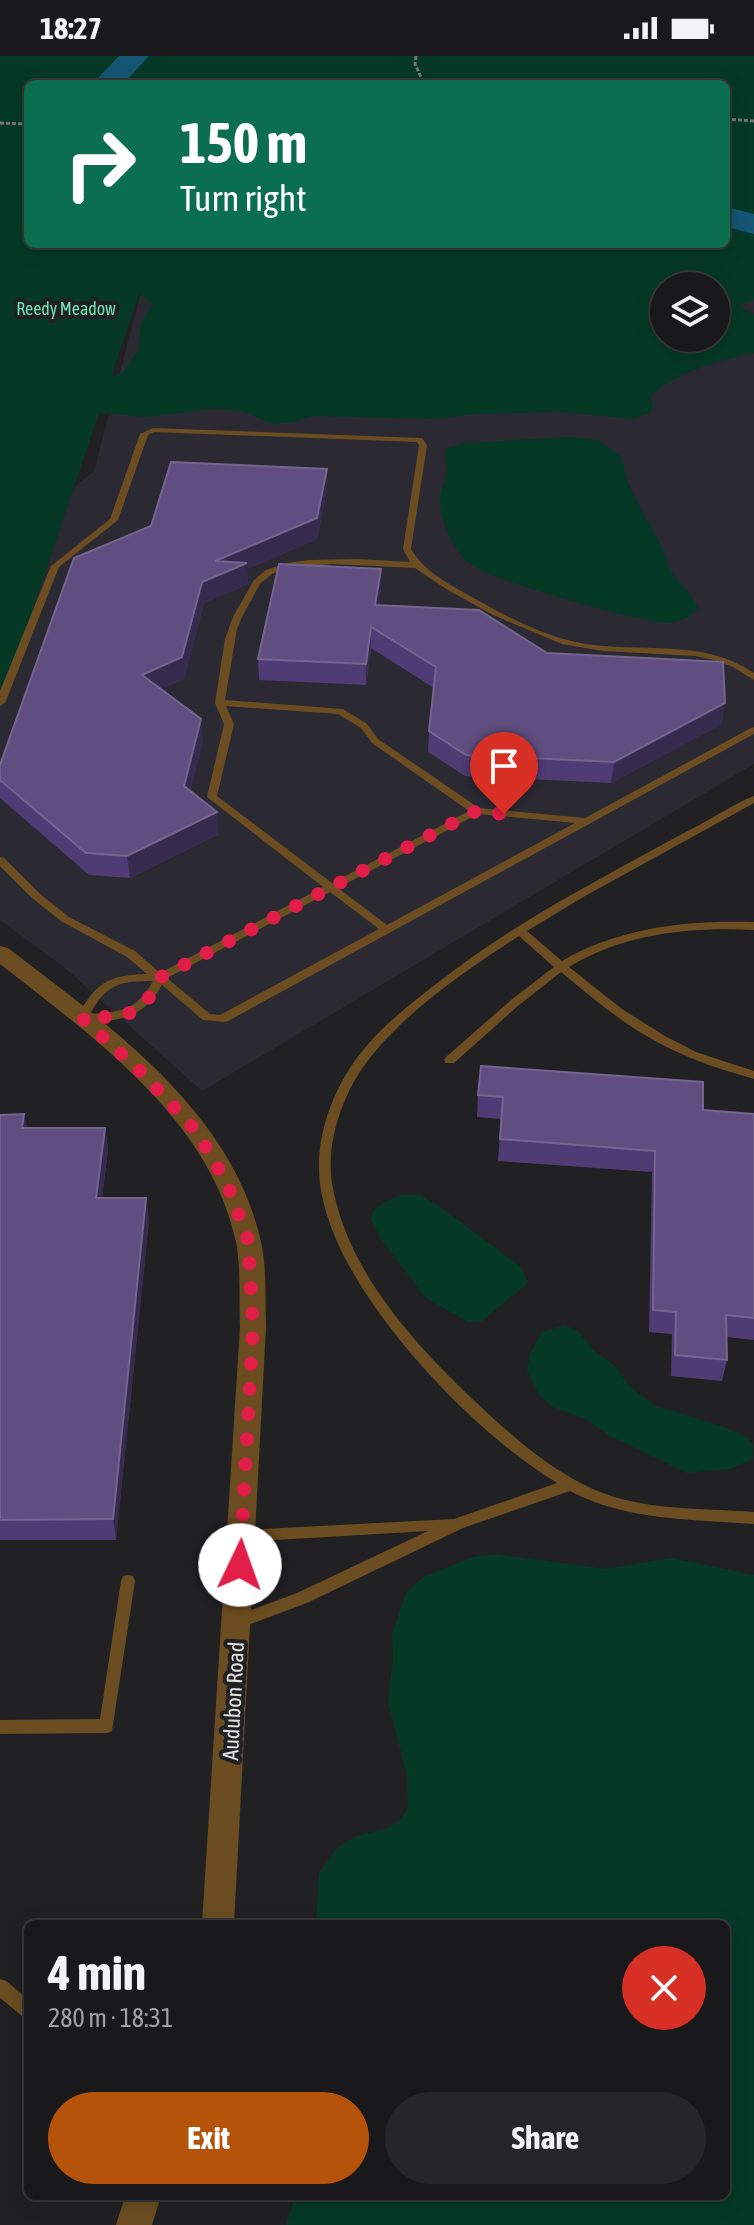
<!DOCTYPE html>
<html lang="en">
<head>
<meta charset="utf-8">
<style>
	body { margin:0; font-family:"Asap Condensed",sans-serif; background:#262628; color:#f1f3f6; height:100vh; display:flex; flex-direction:column; font-size:30px; white-space:nowrap }
	* { box-sizing:border-box; margin:0 }
	p { font-size:26px; color:#9fa0a3 }
	.icon { flex:none; width:44px; height:44px; fill:none; stroke:currentColor; stroke-width:2; stroke-linecap:round; stroke-linejoin:round }
	.map { position:relative; flex:1; overflow:hidden }
	.drawer { position:absolute; left:24px; top:1864px; width:706px; height:280px; display:flex; flex-direction:column; background:#19191b; border-radius:12px; box-shadow:0 4px 20px #0003,0 0 0 2px #37383a }
	.drawer>* { flex:none }
	.hud { position:absolute; left:24px; top:24px; width:706px; height:168px; border-radius:12px; box-shadow:0 4px 20px #0003,0 0 0 2px #37383a; background:#0b6e4f; color:#fff; overflow:hidden }
	.tools { position:absolute; left:650px; top:216px; display:grid; gap:16px }
	.tools a { display:grid; place-items:center; width:80px; height:80px; border-radius:50%; background:#19191b; box-shadow:0 4px 20px #0003,0 0 0 2px #37383a; font-size:40px }
	.pin { position:absolute; display:grid; place-items:center; width:68px; height:68px; color:#fff; margin:-82px -34px; border-radius:50% 50% 50% 0; rotate:-45deg; box-shadow:0 0 8px #0007 }
	.pin .icon { rotate:45deg }
	.me { position:absolute; width:88px; margin:-44px; rotate:3deg; stroke-linejoin:round; filter:drop-shadow(0 0 6px #0008) }
	.turn { display:flex; align-items:center; gap:28px; height:168px; padding:0 24px; font-size:36px }
	.turn .icon { width:104px; height:104px; stroke-width:2.5 }
	.turn b { display:block; font-size:56px; line-height:68px }
	.round { display:grid; place-items:center; flex:none; width:84px; height:84px; border-radius:42px; background:#262628 }
	.head { display:flex; align-items:center; justify-content:space-between; height:136px; padding:0 24px }
	h1 { font-size:48px; font-weight:700; line-height:60px }
	.action { display:flex; gap:16px; margin-top:auto; padding:16px 24px }
	.action a { flex:1; height:92px; border-radius:48px; background:#b45309; color:#fff; font-size:32px; font-weight:700; line-height:92px; text-align:center }
	.action a+a { background:#262628; color:#f1f3f6 }
	.status { display:flex; justify-content:space-between; align-items:center; height:56px; padding:0 40px; background:#19191b; direction:ltr }
	.status svg { height:22px; fill:currentColor }
	.map>svg:first-child { display:block }
	.built { fill:#2b2932; fill-rule:evenodd }
	.green { fill:#053926; fill-rule:evenodd }
	.lines { fill:none; stroke-linecap:round; stroke-linejoin:round }
	.river { fill:#155675; fill-rule:evenodd }
	.path { stroke:#78777a; stroke-width:3; stroke-dasharray:4 2; stroke-linecap:butt }
	.lane { fill:#6b4d21; fill-rule:evenodd }
	.street { fill:#6b4d21; fill-rule:evenodd }
	.wall { fill:#503c74 }
	.shaded-wall { fill:#372a4f }
	.building { fill:#604e80; stroke:#746590; stroke-width:2 }
	.route { stroke:#e11d48; stroke-width:14; stroke-dasharray:0 25.2 }
	.labels { text-anchor:middle; stroke-width:8; stroke-linejoin:round; paint-order:stroke }
	.far-park-label { font-size:18px; fill:#6ee3b0; stroke:#212124 }
	.street-label { font-size:22px; fill:#e2e1e4; stroke:#212124 }
</style>
</head>
<body>
<div class="status"><b>18:27</b><svg viewBox="0 0 49 12"><path d="M0 12V9h3v3zM5 12V6h3v6zM10 12V3h3v9zM15 12V0h3v12zM26 1h20v11H26zM47 4h2v5h-2z"/></svg></div>
<div class="map">
<svg width="754" height="2169" viewBox="0 0 754 2169">
	<rect width="100%" height="100%" fill="#212124"/>
	<path class="built" d="M754,204V708L202,1035L65,912L0,864V600L51,450L94,415L149,206ZM664,230H716V282H664Z"/>
	<g class="green">
		<path d="M0,0H754V244L739,250L754,259V297C719,304 678,315 651,340L653,351L649,357L633,363L559,356L474,358L439,363L313,360L294,366L273,368L244,356L217,352L148,361L99,357L0,651ZM28,28H726V188H28ZM664,230H716V282H664ZM139,238L153,247L141,267L138,295L122,317L111,321Z"/>
		<path d="M569,381L598,384L622,401C625,432 646,459 660,487C665,496 666,507 672,516C681,529 692,538 698,552C692,561 677,567 666,567C635,565 497,526 472,509C453,496 441,467 440,445C440,435 446,425 447,415C447,406 444,401 447,392L465,387Z"/>
		<polygon points="400,1139 420,1139 442,1152 521,1211 528,1227 482,1265 468,1266 425,1241 381,1183 371,1164 372,1157 378,1150"/>
		<polygon points="565,1269 579,1276 593,1294 614,1309 630,1331 654,1349 727,1372 748,1382 753,1389 753,1403 730,1413 687,1417 610,1380 586,1363 553,1351 540,1340 527,1315 530,1298 542,1276"/>
		<polygon points="496,1498 606,1513 672,1502 754,1519 754,2169 286,2169 295,2140 726,2140 726,1868 316,1868 319,1818 336,1793 354,1781 388,1772 401,1763 408,1751 407,1720 388,1646 393,1603 392,1578 406,1537 423,1521 473,1501"/>
	</g>
	<g class="lines">
		<g class="river">
			<polygon points="119,0 149,0 123,28 92,28"/>
			<polygon points="726,151 754,158 754,178 726,171"/>
		</g>
		<g class="path">
			<polyline points="416,0 415,8 424,28"/>
			<polyline points="726,63 754,65"/>
			<polyline points="0,67 28,68"/>
		</g>
		<g class="lane">
			<path d="M153,372L422,382L427,389L411,493C424,515 446,526 468,539C502,558 542,580 581,587C640,598 701,581 754,617V624L733,611L714,604L695,600L603,595L562,588L493,559L446,533L415,512L332,508L288,512L272,518L260,528L242,561L237,573L225,644L343,653L367,668L378,683L479,752L585,762L751,672L754,671V678L226,966L203,964L162,929C148,954 131,963 104,965C95,965 87,966 78,965L76,962C96,927 107,919 147,918L127,901L61,865L32,842L0,810V801L4,802L40,838L69,861L135,895L160,917L323,831L207,741L224,668L215,647L225,583L233,561L254,524L266,514L287,507L308,504L357,503L410,506L403,493L419,389L417,386L154,376L148,379L118,464L59,511L5,647L0,650V635L51,510L110,463L140,378ZM226,650L338,658L361,672L372,687L469,755L332,827L217,740L234,668ZM478,758L575,767L387,869L338,832ZM330,836L379,873L220,959L210,958L167,922ZM153,925C137,954 122,956 90,958C107,927 121,925 153,925Z"/>
			<path d="M754,740V747L585,840L527,875L562,905C620,871 688,864 754,866V874C690,871 625,877 569,911L622,953L665,980L696,996L754,1015V1023C731,1016 706,1009 684,999C638,980 599,948 561,916L519,949L454,1007H446L444,1004L446,1001L511,944L554,911L519,880C463,916 380,972 350,1033C336,1062 327,1095 332,1127C347,1217 417,1291 481,1351C514,1382 551,1414 593,1433C642,1455 701,1452 754,1456V1468C692,1463 626,1465 570,1435L463,1472L307,1547L237,1573L232,1571L230,1566L232,1561L297,1537L428,1475L242,1486L237,1484L235,1480L237,1476L242,1474L454,1463L557,1427C495,1389 429,1324 386,1266C355,1225 320,1167 319,1113C318,1076 333,1036 354,1006C375,976 404,953 432,931C482,892 534,859 589,829C626,808 663,788 701,768C718,759 736,747 754,740Z"/>
			<polygon points="128,1519 133,1520 135,1525 112,1675 107,1677 0,1678 0,1664 100,1663 121,1525 123,1520"/>
			<polygon points="0,1923 6,1925 28,1943 28,1962 22,1960 0,1942"/>
		</g>
		<g class="street">
			<path d="M0,890L8,892C108,969 232,1054 261,1186C267,1213 265,1243 266,1271L234,1868H202L240,1271C239,1243 241,1213 236,1186C210,1063 93,981 0,908Z"/>
			<polygon points="125,2140 161,2140 152,2169 116,2169"/>
		</g>
	</g>
	<g class="wall">
		<polygon points="327,433 317,483 247,513 248,528 204,547 184,623 160,633 203,685 190,735 219,778 130,822 89,819 0,742 0,709"/>
		<polygon points="381,513 381,534 378,550 547,597 722,668 611,727 465,720 428,696 429,675 434,632 371,592 366,629 259,624 258,603"/>
		<polygon points="478,1039 754,1058 754,1284 726,1281 727,1304 722,1325 671,1320 672,1278 649,1276 652,1116 498,1105 501,1063 477,1061"/>
		<polygon points="24,1058 27,1072 105,1072 108,1093 102,1142 146,1142 149,1164 116,1484 0,1484 0,1059"/>
	</g>
	<g class="shaded-wall">
		<polygon points="327,413 327,433 317,483 247,513 248,528 204,547 184,623 144,640 142,619 215,505"/>
		<polygon points="381,513 381,534 375,571 375,549"/>
		<polygon points="371,571 371,592 366,629 366,608"/>
		<polygon points="725,647 722,668 611,727 614,706"/>
		<polygon points="201,663 203,685 186,752 184,730"/>
		<polygon points="217,756 219,778 130,822 127,800"/>
		<polygon points="24,1058 29,1080 22,1072"/>
		<polygon points="105,1072 108,1093 99,1164 96,1142"/>
		<polygon points="146,1142 149,1164 116,1484 113,1463"/>
	</g>
	<g class="building">
		<polygon points="171,406 327,413 317,462 215,505 247,507 202,526 182,601 142,619 201,663 184,730 217,756 127,800 86,797 0,724 0,709 74,502 151,470"/>
		<polygon points="279,508 381,513 375,549 479,554 547,597 723,606 725,647 614,706 466,699 429,675 436,611 371,571 366,608 258,603"/>
		<polygon points="481,1010 703,1026 703,1054 754,1058 754,1262 726,1259 727,1304 675,1299 676,1256 653,1254 655,1095 500,1083 503,1041 478,1039"/>
		<polygon points="24,1058 22,1072 105,1072 96,1142 146,1142 113,1463 0,1464 0,1059"/>
	</g>
	<g class="lines">
		<path class="route" d="M240,1509L253,1271L248,1184L227,1127L196,1075L142,1017L82,962C125,960 140,964 161,921L476,755L504,758"/>
	</g>
	<g class="labels">
		<g class="far-park-label">
			<text x="66" y="259">Reedy Meadow</text>
		</g>
		<g class="street-label">
			<text transform="translate(233 1645) rotate(-87)" y="8">Audubon Road</text>
		</g>
	</g>
</svg>
<div class="tools">
<a><svg class="icon" aria-label="layers" viewBox="0 0 24 24"><path d="M12 4l9 5-9 5-9-5zM3 14l9 5 9-5"/></svg></a>
</div>
<div class="pin" style="left:504px;top:758px;background:#d93025"><svg class="icon" aria-label="arrive" viewBox="0 0 24 24"><path d="M6 21V4h12l-3 4 3 4H6"/></svg></div>
<svg class="me" style="left:240px;top:1509px" viewBox="-20 -20 40 40"><circle r="19" fill="#fff"/><path d="M0-13L10 11 0 6-10 11z" fill="#e11d48"/></svg>
<div class="hud">
<div class="turn"><svg class="icon" aria-label="right" viewBox="0 0 24 24"><path d="M7 20v-9h11M14 6l5 5-5 5"/></svg><div><b>150 m</b>Turn right</div></div>
</div>
<section class="drawer">
<div class="head"><div><h1>4 min</h1><p>280 m · 18:31</p></div><a class="round" style="background:#d93025;color:#fff"><svg class="icon" aria-label="close" viewBox="0 0 24 24"><path d="M6 6l12 12M18 6L6 18"/></svg></a></div>
<div class="action"><a>Exit</a><a>Share</a></div>
</section>
</div>
</body>
</html>
